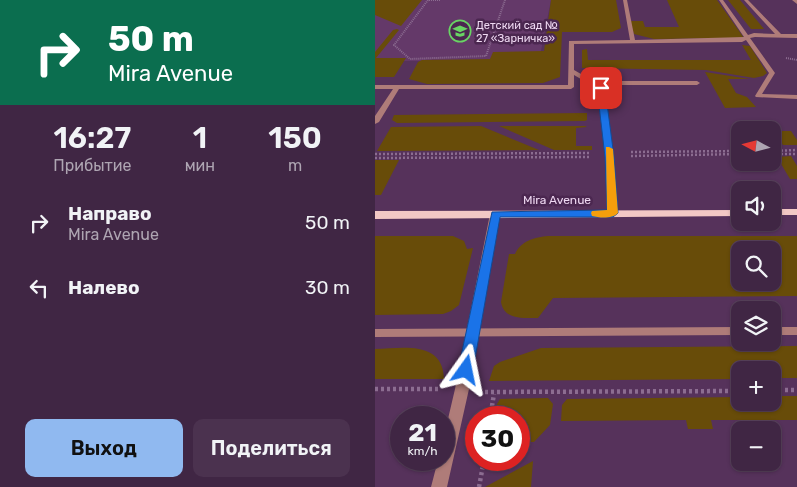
<!DOCTYPE html>
<html lang="ru">
<head>
<meta charset="utf-8">
<style>
	body { margin:0; font-family:Rubik,sans-serif; background:#4b324f; color:#f1f3f6; height:100vh; display:flex; flex-direction:column; font-size:19px; white-space:nowrap }
	* { box-sizing:border-box; margin:0 }
	p { font-size:16px; color:#aea5b2 }
	.icon { flex:none; width:28px; height:28px; fill:none; stroke:currentColor; stroke-width:2; stroke-linecap:round; stroke-linejoin:round }
	.map { position:relative; flex:1; overflow:hidden }
	.panel { display:flex; flex-direction:column; background:#402644; width:375px }
	.panel>* { flex:none }
	.top-card { background:#0b6e4f; color:#fff; overflow:hidden }
	.needle { width:32px; rotate:277deg }
	.tools { position:absolute; left:356px; top:121px; display:grid; gap:10px }
	.tools a { display:grid; place-items:center; width:50px; height:50px; border-radius:10px; background:#402644; box-shadow:0 1px 4px #0004,0 0 0 1px #59435d; font-size:25px }
	.speed { position:absolute; left:15px; top:406px; display:flex; gap:10px; font-size:25px; font-weight:700; text-align:center }
	.speed>* { display:grid; place-content:center; width:65px; height:65px; border-radius:50%; background:#402644; box-shadow:0 1px 4px #0004,0 0 0 1px #59435d; line-height:1 }
	.speed small { font-size:12px; font-weight:400 }
	.speed .limit { border:8px solid #d22; background:#fff; color:#111 }
	.pin { position:absolute; display:grid; place-items:center; width:42px; height:42px; color:#fff; margin:-21px; border-radius:10px; box-shadow:0 2px 8px #0006 }
	.me { position:absolute; width:55px; margin:-28px; rotate:12deg; stroke-linejoin:round; filter:drop-shadow(0 0 4px #0008) }
	.turn { display:flex; align-items:center; gap:18px; height:105px; padding:0 25px; font-size:22px }
	.turn .icon { width:65px; height:65px; stroke-width:2.5 }
	.turn b { display:block; font-size:35px; line-height:42px }
	.eta { display:flex; justify-content:space-evenly; align-items:center; height:85px; text-align:center }
	.eta b { font-size:30px; font-weight:600; line-height:35px }
	.action { display:flex; gap:10px; margin-top:auto; padding:10px 25px }
	.action a { flex:1; height:58px; border-radius:10px; background:#90b9f0; color:#111; font-size:20px; font-weight:600; line-height:58px; text-align:center }
	.action a+a { background:#4b324f; color:#f1f3f6 }
	ul { padding:0; list-style:none }
	li { display:flex; align-items:center; gap:15px; height:65px; padding:0 25px }
	li div { flex:1 }
	li b { display:block; font-size:19px }
	li em { font-style:normal }
	main { display:flex; flex:1; min-height:0 }
	.map>svg:first-child { display:block }
	.built { fill:#643969 }
	.green { fill:#684c09; fill-rule:evenodd }
	.lines { fill:none; stroke-linecap:round; stroke-linejoin:round }
	.path-far2 { stroke:#8c6d91; stroke-width:2; stroke-dasharray:1 1; stroke-linecap:butt }
	.path-far1 { stroke:#8c6d91; stroke-width:2.5; stroke-dasharray:2 2; stroke-linecap:butt }
	.path { stroke:#8c6d91; stroke-width:4.5; stroke-dasharray:3 3; stroke-linecap:butt }
	.lane { fill:#af7c79; fill-rule:evenodd }
	.street { fill:#af7c79; fill-rule:evenodd }
	.primary { fill:#f2c8c5; fill-rule:evenodd }
	.route { fill:#1a73e8; stroke:#114b97 }
	.slow { fill:#f59e0b }
	.labels { text-anchor:middle; stroke-width:5; stroke-linejoin:round; paint-order:stroke }
	.far-poi-label { font-size:11px; fill:#efd9f2; stroke:#4b2750; text-anchor:start }
	.street-label { font-size:12px; fill:#efd9f2; stroke:#4b2750 }
</style>
</head>
<body>
<main>
<section class="panel">
<div class="top-card">
<div class="turn"><svg class="icon" aria-label="right" viewBox="0 0 24 24"><path d="M7 20v-9h11M14 6l5 5-5 5"/></svg><div><b>50 m</b>Mira Avenue</div></div>
</div>
<div class="eta">
<div><b>16:27</b><p>Прибытие</p></div>
<div><b>1</b><p>мин</p></div>
<div><b>150</b><p>m</p></div>
</div>
<ul>
<li><svg class="icon" aria-label="right" viewBox="0 0 24 24"><path d="M7 20v-9h11M14 6l5 5-5 5"/></svg><div><b>Направо</b><p>Mira Avenue</p></div><em>50 m</em></li>
<li><svg class="icon" aria-label="left" viewBox="0 0 24 24"><path d="M17 20v-9H6M10 6l-5 5 5 5"/></svg><div><b>Налево</b></div><em>30 m</em></li>
</ul>
<div class="action"><a>Выход</a><a>Поделиться</a></div>
</section>
<div class="map">
<svg width="422" height="487" viewBox="0 0 422 487">
	<rect width="100%" height="100%" fill="#56325b"/>
	<polygon class="built" points="0,0 176,0 164,61 0,61"/>
	<g class="green">
		<polygon points="0,0 47,0 26,26 0,15"/>
		<polygon points="176,0 241,0 246,28 237,32 187,32 185,77 168,83 52,84 34,79 43,62 47,60 115,59 118,52 169,51"/>
		<polygon points="292,0 342,0 369,38 279,39 259,34 255,21 268,21 270,27 304,27"/>
		<polygon points="353,0 365,0 389,29 376,29"/>
		<polygon points="22,29 24,30 1,58 31,58 19,77 0,77 0,52 18,30"/>
		<polygon points="367,45 375,46 392,73 388,76 379,78 331,70 207,68 207,50 212,49 213,60 376,60"/>
		<polygon points="330,72 375,79 353,79 361,93 372,97 381,107 350,108"/>
		<polygon points="212,113 212,120 210,121 22,123 17,120 19,115"/>
		<polygon points="106,126 164,150 2,151 16,127"/>
		<polygon points="124,126 210,126 212,127 201,128 201,146 217,146 217,150 179,150"/>
		<polygon points="399,131 416,131 422,140 422,145 408,145"/>
		<polygon points="416,156 422,166 422,179 415,179 402,157"/>
		<polygon points="0,160 24,160 6,195 0,195"/>
		<polygon points="0,236 78,236 89,241 92,249 98,248 84,305 76,311 68,314 0,315"/>
		<path d="M173,236H422V296L178,298L163,318C148,318 129,320 126,302L134,254H140C146,241 160,237 173,236ZM365,250H398V282H365Z"/>
		<polygon points="422,346 422,378 398,378 398,370 365,370 365,379 114,381 119,366 125,362 166,348"/>
		<path d="M0,349C28,348 68,340 69,379H0Z"/>
		<polygon points="398,396 422,396 422,420 336,420 338,429 313,429 311,420 186,421 187,405 192,399 365,397 365,402 398,402"/>
		<polygon points="173,398 178,404 175,425 159,442 144,442 144,418 120,417 122,404 125,399"/>
		<polygon points="158,461 156,487 110,487"/>
	</g>
	<g class="lines">
		<g class="path-far2">
			<polyline points="65,0 53,0 19,45 35,59 111,56 130,0"/>
			<polyline points="411,58 422,60"/>
		</g>
		<g class="path-far1">
			<polyline points="398,151 422,150"/>
			<polyline points="256,152 365,151"/>
			<polyline points="0,154 214,153"/>
			<polyline points="398,154 422,154"/>
			<polyline points="256,156 365,154"/>
			<polyline points="0,158 214,157"/>
		</g>
		<g class="path">
			<polyline points="0,389 64,389"/>
			<polyline points="398,390 422,390"/>
			<polyline points="110,392 365,391"/>
			<polyline points="115,418 119,394"/>
			<polyline points="104,487 109,460"/>
		</g>
		<g class="lane">
			<polygon points="248,0 252,0 260,40 369,37 344,0 348,0 373,35 379,33 400,34 369,0 373,0 406,34 422,34 422,38 380,37 375,38 400,73 387,94 422,95 422,99 381,97 380,96 394,73 371,40 367,42 199,44 199,70 227,86 242,81 322,81 325,83 322,85 242,85 229,89 239,157 243,213 238,216 233,213 231,157 223,89 199,75 199,87 196,89 24,89 4,122 0,124 0,116 18,89 0,89 0,85 193,85 194,41 255,40"/>
			<polygon points="417,0 422,0 422,4"/>
			<polygon points="365,327 365,335 0,337 0,329"/>
			<rect x="398" y="327" width="24" height="8"/>
		</g>
		<polygon class="street" points="120,211 125,214 94,389 72,487 56,487 63,460 69,460 69,436 80,389 115,214"/>
		<g class="primary">
			<rect x="398" y="209" width="24" height="6"/>
			<polygon points="365,210 365,216 0,219 0,211"/>
		</g>
	</g>
	<polygon class="route" points="226,86 230,88 239,157 243,213 238,217 125,217 98,370 96,374 91,376 85,374 83,370 117,212 232,210 230,157 222,88"/>
	<path class="slow" d="M231,147H234L238,149L243,213C237,219 225,218 217,216L216,213L217,211L232,210Z"/>
	<defs>
		<g id="school-ring" transform="scale(1.125)"><circle r="9.5" fill="#4b2750" stroke="#69d464" stroke-width="1.5"/><path d="M0-5L7-2L0 1L-7-2ZM-4 1L0 2.5L4 1V4Q0 6-4 4Z" fill="#69d464"/></g>
	</defs>
	<g fill-rule="evenodd">
		<use href="#school-ring" x="85" y="31"/>
	</g>
	<g class="labels">
		<g class="far-poi-label">
			<text x="101" y="29">Детский сад №<tspan x="101" dy="13">27 «Зарничка»</tspan></text>
		</g>
		<g class="street-label">
			<text x="182" y="204">Mira Avenue</text>
		</g>
	</g>
</svg>
<div class="tools">
<a><svg class="needle" viewBox="-14 -14 28 28"><path d="M0-13l5 13h-10z" fill="#e53935"/><path d="M0 13l5-13h-10z" fill="#aea5b2"/></svg></a>
<a><svg class="icon" aria-label="sound" viewBox="0 0 24 24"><path d="M4 9h4l5-4v14l-5-4H4zM17 9q2 3 0 6"/></svg></a>
<a><svg class="icon" aria-label="search" viewBox="0 0 24 24"><circle cx="10" cy="10" r="6"/><path d="M15 15l6 6"/></svg></a>
<a><svg class="icon" aria-label="layers" viewBox="0 0 24 24"><path d="M12 4l9 5-9 5-9-5zM3 14l9 5 9-5"/></svg></a>
<a>+</a>
<a>−</a>
</div>
<div class="speed"><div>21<small>km/h</small></div><div class="limit">30</div></div>
<div class="pin" style="left:226px;top:88px;background:#d93025"><svg class="icon" aria-label="arrive" viewBox="0 0 24 24"><path d="M6 21V4h12l-3 4 3 4H6"/></svg></div>
<svg class="me" style="left:91px;top:370px" viewBox="-20 -20 40 40"><path d="M0-17L14 15 0 8-14 15z" fill="#1a73e8" stroke="#fff" stroke-width="4"/></svg>
</div>
</main>
</body>
</html>
